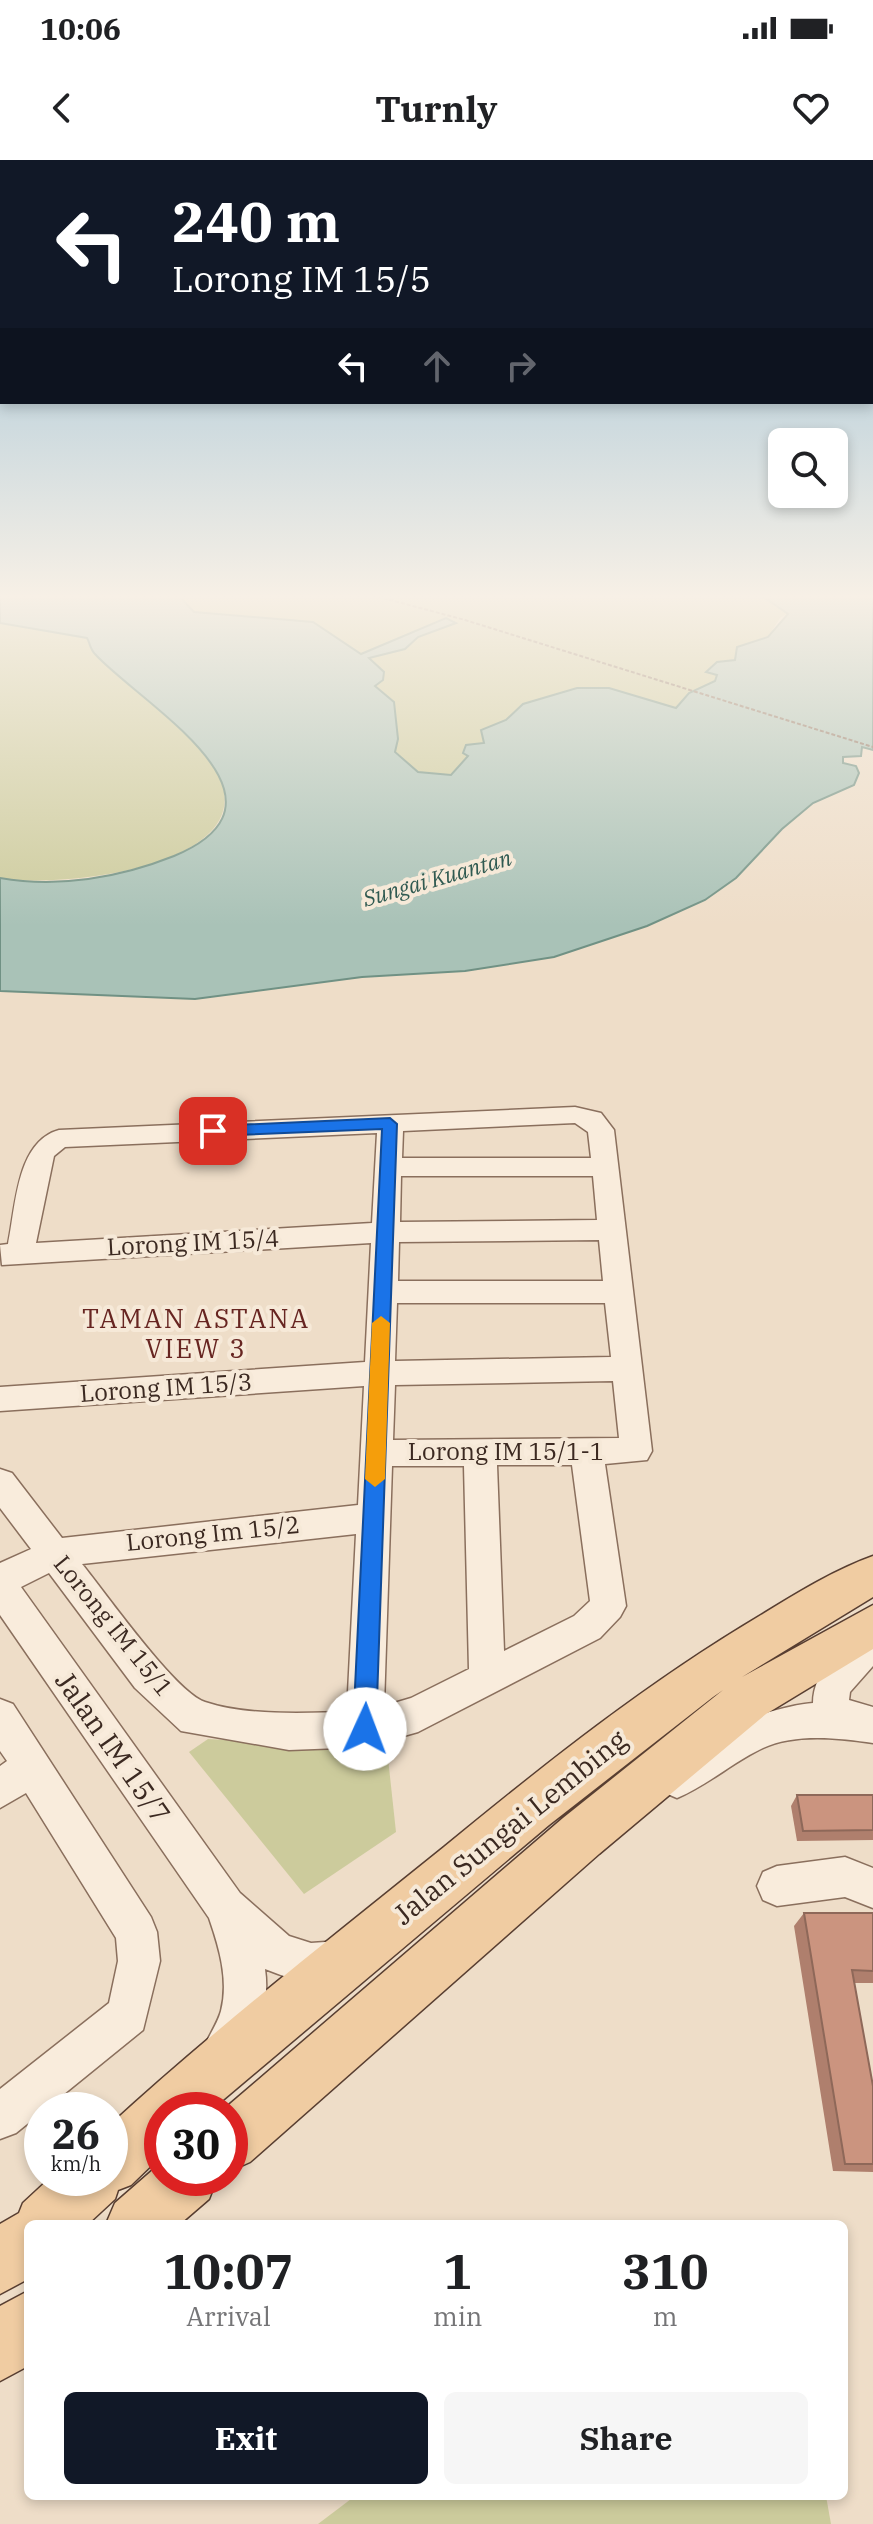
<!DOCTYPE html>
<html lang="en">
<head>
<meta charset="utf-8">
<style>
	body { margin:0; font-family:"IBM Plex Serif",serif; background:#f6f6f6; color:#202124; height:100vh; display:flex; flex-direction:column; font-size:30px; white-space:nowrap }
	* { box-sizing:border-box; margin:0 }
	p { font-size:26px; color:#757577 }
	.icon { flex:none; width:44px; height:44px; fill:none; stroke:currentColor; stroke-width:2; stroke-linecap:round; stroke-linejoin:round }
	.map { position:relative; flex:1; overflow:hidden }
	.sheet { position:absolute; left:24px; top:2060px; width:824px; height:280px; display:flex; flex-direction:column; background:#fff; border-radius:12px; box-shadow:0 4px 12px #0003 }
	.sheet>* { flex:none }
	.guide { position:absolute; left:0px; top:0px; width:874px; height:244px; box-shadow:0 4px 12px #0003; background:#111827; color:#fff; overflow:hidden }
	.fabs { position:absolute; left:768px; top:268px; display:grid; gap:16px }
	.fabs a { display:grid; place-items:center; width:80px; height:80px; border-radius:12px; background:#fff; box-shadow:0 4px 12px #0003; font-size:40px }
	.speed { position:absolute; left:24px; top:1932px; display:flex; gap:16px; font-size:40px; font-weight:700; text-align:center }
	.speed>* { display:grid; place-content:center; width:104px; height:104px; border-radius:50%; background:#fff; box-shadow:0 4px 12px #0003; line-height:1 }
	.speed small { font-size:20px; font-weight:400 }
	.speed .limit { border:12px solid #d22; background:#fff; color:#111 }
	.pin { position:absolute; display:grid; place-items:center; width:68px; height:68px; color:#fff; margin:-34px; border-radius:16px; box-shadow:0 4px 12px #0006 }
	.me { position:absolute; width:88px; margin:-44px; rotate:2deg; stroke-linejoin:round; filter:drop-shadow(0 0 6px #0008) }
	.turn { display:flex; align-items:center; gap:28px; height:168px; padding:0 40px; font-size:36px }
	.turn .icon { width:104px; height:104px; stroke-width:2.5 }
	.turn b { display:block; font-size:56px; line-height:68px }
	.lanes { display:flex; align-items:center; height:76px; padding:0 40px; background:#0003; justify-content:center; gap:40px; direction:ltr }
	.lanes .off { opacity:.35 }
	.eta { display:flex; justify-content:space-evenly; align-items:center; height:136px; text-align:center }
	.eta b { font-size:48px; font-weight:700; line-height:56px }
	.button { display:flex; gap:16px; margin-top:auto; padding:16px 40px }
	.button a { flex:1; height:92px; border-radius:12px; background:#111827; color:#fff; font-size:32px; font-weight:700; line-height:92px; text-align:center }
	.button a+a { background:#f6f6f6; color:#202124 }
	.status { display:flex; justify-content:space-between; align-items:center; height:56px; padding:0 40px; background:#fff; direction:ltr }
	.status svg { height:22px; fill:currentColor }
	header { display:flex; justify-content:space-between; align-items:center; height:104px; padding:0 40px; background:#fff; font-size:36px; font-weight:700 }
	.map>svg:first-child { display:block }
	.green { fill:#cccb9c }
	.water { fill:#a9c2b7; stroke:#709184; stroke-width:2 }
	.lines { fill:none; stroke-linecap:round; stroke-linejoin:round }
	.minor-casing { stroke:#8a6f5d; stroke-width:3 }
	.major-casing { stroke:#583e31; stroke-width:3 }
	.path { stroke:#8a6f5d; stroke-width:2; stroke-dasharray:4 2; stroke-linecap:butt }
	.minor { fill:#f9ecdc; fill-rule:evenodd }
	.major { fill:#f0cca2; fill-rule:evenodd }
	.wall { fill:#af7f6d }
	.building { fill:#cb947f; stroke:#8e6859; stroke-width:2 }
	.route { fill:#1a73e8; stroke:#114b97; stroke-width:2 }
	.slow { fill:#f59e0b }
	.labels { text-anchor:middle; stroke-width:8; stroke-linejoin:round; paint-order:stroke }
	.far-water-label { font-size:22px; font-style:italic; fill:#305a51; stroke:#f6e9d8 }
	.street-label { font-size:24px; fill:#3b2921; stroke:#f6e9d8 }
	.neighbourhood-label { font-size:26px; letter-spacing:2px; fill:#672521; stroke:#f6e9d8 }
	.near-street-label { font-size:28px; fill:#3b2921; stroke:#f6e9d8 }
</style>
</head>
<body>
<div class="status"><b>10:06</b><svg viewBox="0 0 49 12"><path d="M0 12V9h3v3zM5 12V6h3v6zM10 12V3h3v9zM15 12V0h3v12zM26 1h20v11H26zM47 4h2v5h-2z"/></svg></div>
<header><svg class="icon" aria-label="back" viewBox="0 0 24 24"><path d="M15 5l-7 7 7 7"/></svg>Turnly<svg class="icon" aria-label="heart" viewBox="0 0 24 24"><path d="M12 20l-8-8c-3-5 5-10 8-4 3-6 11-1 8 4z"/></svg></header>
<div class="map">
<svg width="873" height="2364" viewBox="0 0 873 2364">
	<rect width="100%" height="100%" fill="#eeddc8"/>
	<g class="green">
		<polygon points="178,435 761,435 788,453 780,458 768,477 737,487 736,500 717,502 707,512 717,515 715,521 676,549 644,541 523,544 506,560 482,570 484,583 451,615 418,612 395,592 398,579 394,542 375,525 369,498 405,489 418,477 454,463 446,459 361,494 313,462 194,452"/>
		<path d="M0,463L87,478L91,489L197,585C304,700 71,730 0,718Z"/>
		<polygon points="208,1579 387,1589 396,1672 304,1734 189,1592"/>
		<polygon points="355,2336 826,2336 831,2364 318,2364"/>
	</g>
	<path class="water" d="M0,435H178L194,452L313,462L361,494L446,458L456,463L418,477L405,489L369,498L384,512L383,520L375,526L394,542L398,579L395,592L418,612L451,615L468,596L463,593L466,585L484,583L481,570L506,560L523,544L577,528H609L676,548L689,533L715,521L717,515L706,512L717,502L735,500L737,487L768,477L788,454L761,435H873V590L862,587L861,596L843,597V603L856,606L859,613L854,625L813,643L782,669L736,718L705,740L647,766L554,797L465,811L362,817L195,839L0,831V718C58,728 119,718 174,696C311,639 138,542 95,494C90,489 90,483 87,478L0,463Z"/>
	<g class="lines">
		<g class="minor-casing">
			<g id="minor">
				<path d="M575,947L601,953L614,970L652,1291L647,1300L605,1304L626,1446L620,1457L600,1478L418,1572L365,1587L289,1590L181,1571L135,1528L49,1413L21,1427L240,1733L289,1776L311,1783L339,1781L354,1787L360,1802L354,1817C322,1830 295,1821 265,1809C270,1843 259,1871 242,1900L227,1907L212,1900L205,1885C210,1874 218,1862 221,1851C229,1820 219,1787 209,1758L0,1455V1403L31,1389L0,1348V1309L12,1313L62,1378L358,1345L364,1226L0,1251V1227L365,1202L371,1083L2,1105L0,1085L8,1084C16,1047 16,982 59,970ZM575,963L588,972L591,998H402L403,971ZM377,973L372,1063L36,1083L54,996L65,987ZM401,1016H593L597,1060L400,1062ZM599,1080L603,1121H398L399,1082ZM397,1143H605L611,1197L395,1201ZM613,1221L619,1278L393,1280L395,1225ZM497,1305H572L590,1441L574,1456L504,1491ZM392,1306H464L469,1509L411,1538L384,1546ZM356,1374L347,1552C303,1553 247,1556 205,1542C175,1532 105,1432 82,1404Z"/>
				<path d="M873,1466V1506L850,1532L849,1540L873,1547V1583C839,1578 795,1573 763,1588C733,1602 708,1625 677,1638L663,1632L658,1619C674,1581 772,1546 813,1543C813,1511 844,1477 873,1466Z"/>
				<polygon points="0,1539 13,1544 151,1757 157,1772 160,1801 143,1870 16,1973 0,1979 0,1929 109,1843 118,1801 116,1778 26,1633 0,1648 0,1606 7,1601 0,1591"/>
				<polygon points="845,1697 873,1708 873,1748 845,1737 777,1746 763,1740 757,1726 763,1712 777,1706"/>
			</g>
		</g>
		<g class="major-casing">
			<g id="major">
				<path d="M873,1396V1437L742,1517L873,1445V1489L766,1554L599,1694L250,2002L230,2011V1950H223L563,1658L723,1530L713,1537L549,1665L211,1950H162V1995L131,2025L118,2030L115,2039L88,2064H28V2119L0,2134V2064L19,2053L23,2043L50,2018H110V1965C216,1868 331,1778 444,1687C545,1604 648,1522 761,1455C797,1433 834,1410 873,1396Z"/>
				<polygon points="162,2002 162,2018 217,2018 209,2039 180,2064 106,2064 115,2043"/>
				<polygon points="28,2131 28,2206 0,2221 0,2146"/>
			</g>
		</g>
		<polyline class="path" points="372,435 465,460 873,587"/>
		<use href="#minor" class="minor"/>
		<use href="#major" class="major"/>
	</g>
	<g class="wall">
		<polygon points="797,1635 873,1635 873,1680 797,1681 791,1646"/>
		<polygon points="804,1753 873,1753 873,1823 854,1823 873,1926 873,2012 833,2011 794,1766"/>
	</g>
	<g class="building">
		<polygon points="797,1635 873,1635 873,1670 803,1671"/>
		<polygon points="804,1753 873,1753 873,1811 852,1810 873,1926 873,2004 845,2004"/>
	</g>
	<linearGradient id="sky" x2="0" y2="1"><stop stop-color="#8fbad4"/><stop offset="0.57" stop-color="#f7f0e6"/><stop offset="1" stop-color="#f7f0e6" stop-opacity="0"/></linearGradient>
	<rect width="873" height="766" fill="url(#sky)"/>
	<polygon class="route" points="390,958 397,964 376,1569 373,1577 365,1580 357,1577 353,1569 382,969 213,976 205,971 213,966"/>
	<polygon class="slow" points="381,1156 390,1163 385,1319 375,1327 365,1319 372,1163"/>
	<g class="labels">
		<g class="far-water-label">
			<text transform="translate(437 718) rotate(-16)" y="8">Sungai Kuantan</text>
		</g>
		<g class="street-label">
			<text transform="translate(193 1083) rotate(-3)" y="8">Lorong IM 15/4</text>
			<text transform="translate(166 1228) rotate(-4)" y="8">Lorong IM 15/3</text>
			<text x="506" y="1300">Lorong IM 15/1-1</text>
			<text transform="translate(213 1374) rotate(-6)" y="8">Lorong Im 15/2</text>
			<text transform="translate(113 1466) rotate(51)" y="8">Lorong IM 15/1</text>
		</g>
		<g class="neighbourhood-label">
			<text x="196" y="1168">TAMAN ASTANA<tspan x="196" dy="30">VIEW 3</tspan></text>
		</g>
		<g class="near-street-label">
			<text transform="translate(113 1587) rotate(55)" y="10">Jalan IM 15/7</text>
			<text transform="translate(510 1667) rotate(-39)" y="10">Jalan Sungai Lembing</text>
		</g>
	</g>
</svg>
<div class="fabs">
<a><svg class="icon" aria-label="search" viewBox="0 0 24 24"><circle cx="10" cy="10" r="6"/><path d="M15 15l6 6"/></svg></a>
</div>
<div class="speed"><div>26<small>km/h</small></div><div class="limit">30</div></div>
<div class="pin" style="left:213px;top:971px;background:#d93025"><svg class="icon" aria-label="arrive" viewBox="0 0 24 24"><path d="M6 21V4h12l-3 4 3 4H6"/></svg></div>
<svg class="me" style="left:365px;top:1569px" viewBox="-20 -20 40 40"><circle r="19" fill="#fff"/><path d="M0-13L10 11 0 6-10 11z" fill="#1a73e8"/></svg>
<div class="guide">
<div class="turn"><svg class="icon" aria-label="left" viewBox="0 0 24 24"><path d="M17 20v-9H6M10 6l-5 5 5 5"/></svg><div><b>240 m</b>Lorong IM 15/5</div></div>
<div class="lanes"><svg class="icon" aria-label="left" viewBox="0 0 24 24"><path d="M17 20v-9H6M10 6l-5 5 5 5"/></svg><svg class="icon off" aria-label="ahead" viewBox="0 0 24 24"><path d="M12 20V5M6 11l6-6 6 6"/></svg><svg class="icon off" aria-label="right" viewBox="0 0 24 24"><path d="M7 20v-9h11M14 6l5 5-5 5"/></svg></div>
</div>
<section class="sheet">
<div class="eta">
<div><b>10:07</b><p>Arrival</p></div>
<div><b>1</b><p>min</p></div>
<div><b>310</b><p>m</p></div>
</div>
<div class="button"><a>Exit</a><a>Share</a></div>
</section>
</div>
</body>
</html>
